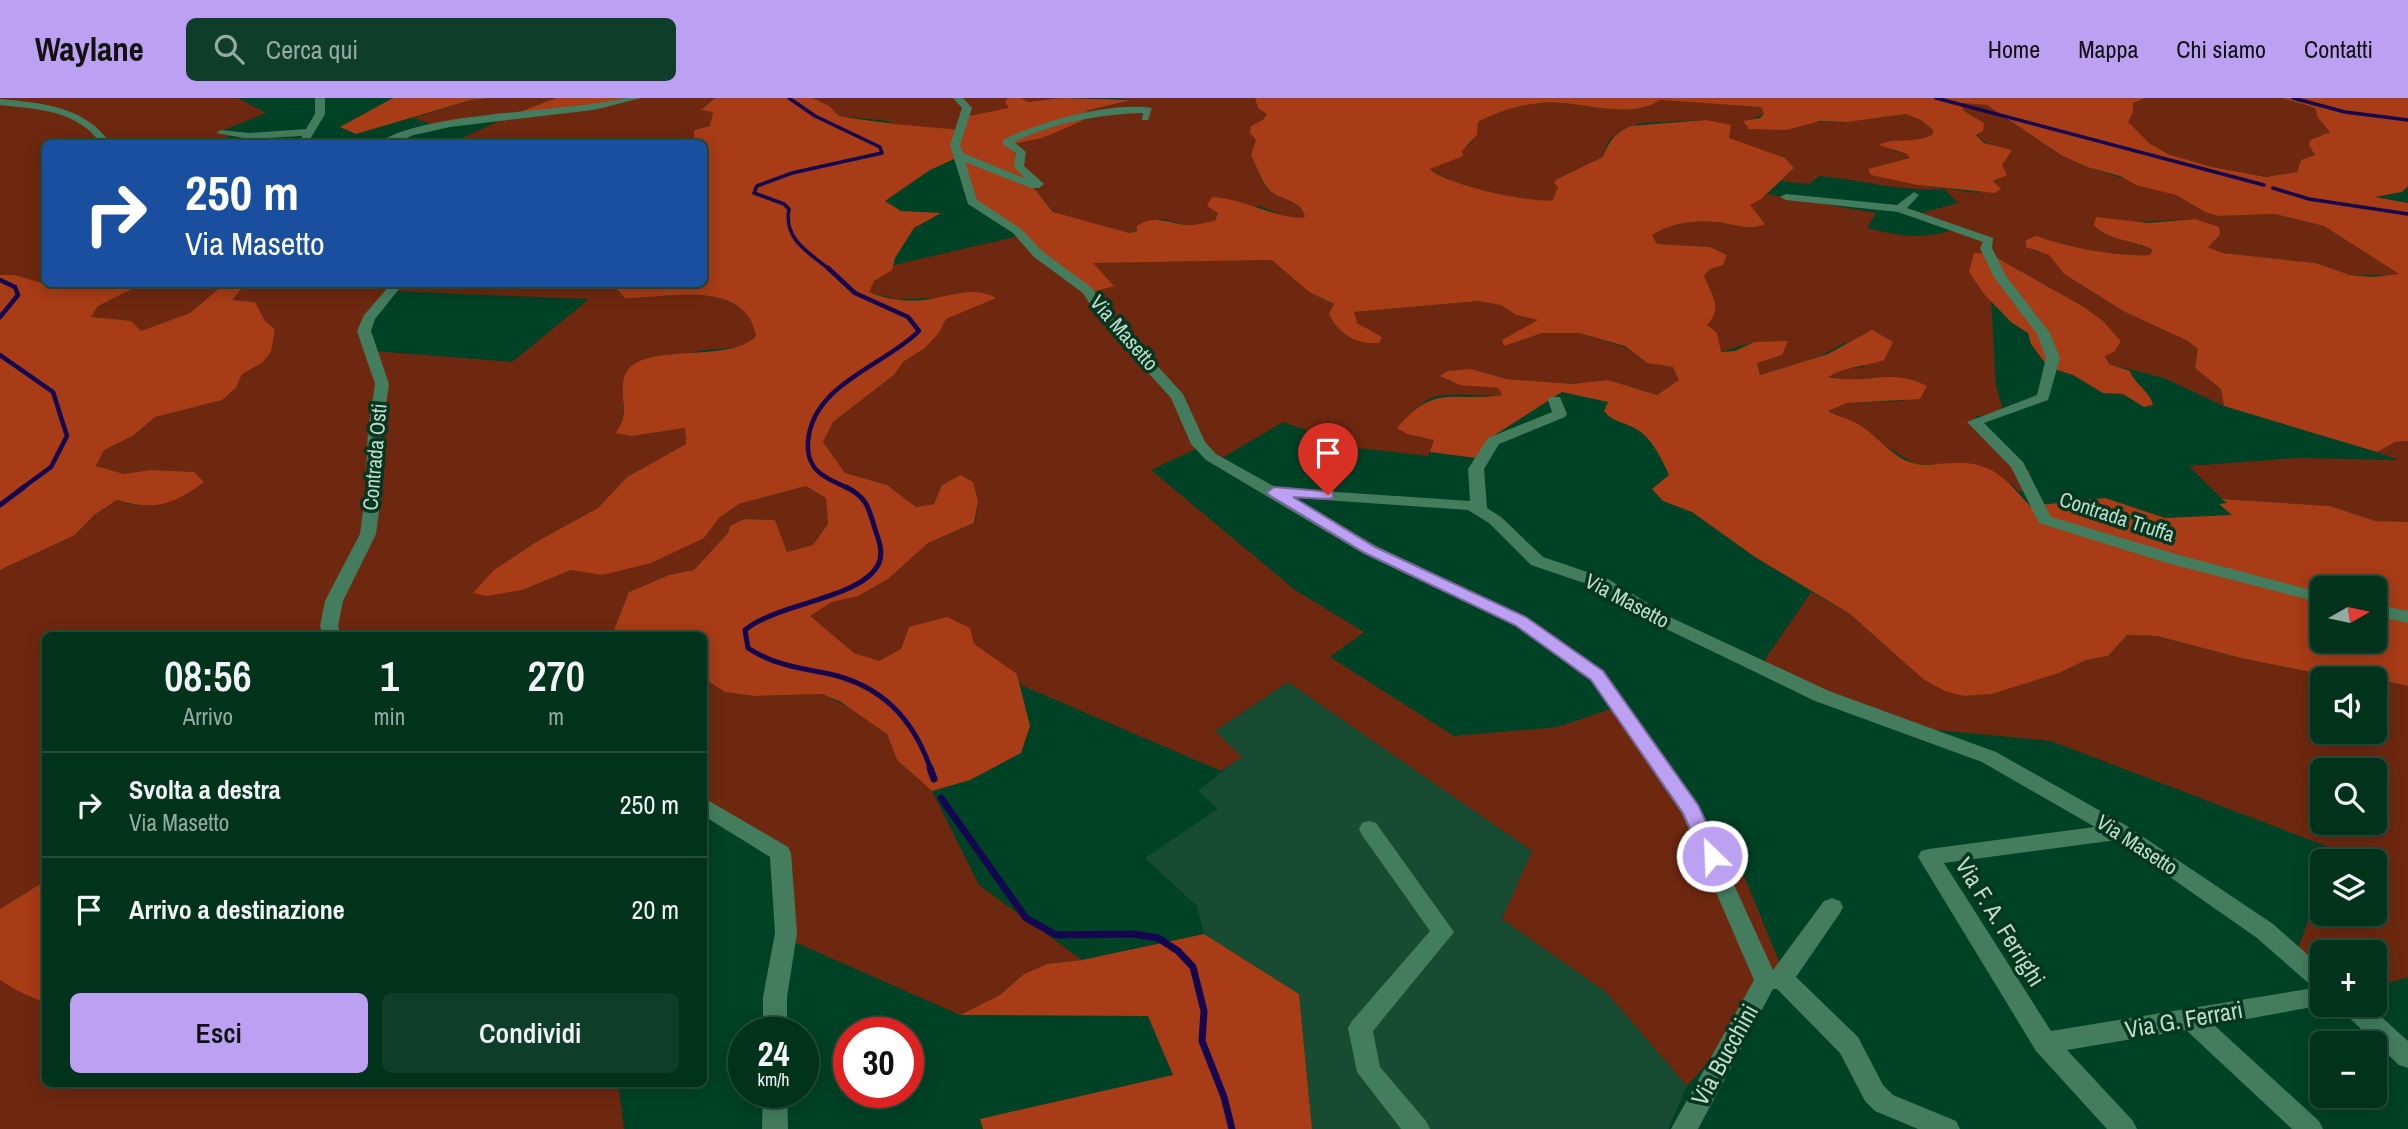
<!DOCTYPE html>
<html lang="it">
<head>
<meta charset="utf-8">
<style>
	body { margin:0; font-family:"Archivo Narrow",sans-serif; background:#0e3e29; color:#f1f3f6; height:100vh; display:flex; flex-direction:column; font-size:26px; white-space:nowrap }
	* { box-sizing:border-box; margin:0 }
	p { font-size:23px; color:#95aaa3 }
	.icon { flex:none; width:38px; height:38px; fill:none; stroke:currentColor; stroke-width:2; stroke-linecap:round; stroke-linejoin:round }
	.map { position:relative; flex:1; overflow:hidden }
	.panel { position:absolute; left:42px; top:534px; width:665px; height:455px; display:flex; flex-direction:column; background:#00321c; border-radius:10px; box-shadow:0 4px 18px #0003,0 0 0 2px #224d3b }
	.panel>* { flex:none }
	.hud { position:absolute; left:42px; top:42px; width:665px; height:147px; border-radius:10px; box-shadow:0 4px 18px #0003,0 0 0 2px #224d3b; background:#1a4fa0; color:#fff; overflow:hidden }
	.needle { width:46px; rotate:81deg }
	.buttons { position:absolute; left:2310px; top:478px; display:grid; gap:14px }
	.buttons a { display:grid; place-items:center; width:77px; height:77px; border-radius:10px; background:#00321c; box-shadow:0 4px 18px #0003,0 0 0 2px #224d3b; font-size:35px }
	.speed { position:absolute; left:728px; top:919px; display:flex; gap:14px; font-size:35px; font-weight:700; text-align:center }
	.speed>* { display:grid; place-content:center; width:91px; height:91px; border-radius:50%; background:#00321c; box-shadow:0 4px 18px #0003,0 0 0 2px #224d3b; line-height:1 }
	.speed small { font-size:18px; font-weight:400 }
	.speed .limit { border:10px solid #d22; background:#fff; color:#111 }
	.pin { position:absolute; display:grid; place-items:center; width:60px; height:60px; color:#fff; margin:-72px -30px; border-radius:50% 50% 50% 0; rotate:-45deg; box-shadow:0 0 7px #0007 }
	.pin .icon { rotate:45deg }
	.me { position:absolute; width:77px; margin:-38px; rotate:336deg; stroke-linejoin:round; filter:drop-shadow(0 0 5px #0008) }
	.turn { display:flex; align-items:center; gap:24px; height:147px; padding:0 28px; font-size:32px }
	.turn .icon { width:91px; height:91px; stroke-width:2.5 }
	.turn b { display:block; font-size:49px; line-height:60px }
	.eta { display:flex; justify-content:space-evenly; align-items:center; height:119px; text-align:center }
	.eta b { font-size:42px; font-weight:600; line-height:49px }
	.button { display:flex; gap:14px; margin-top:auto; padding:14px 28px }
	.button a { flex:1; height:80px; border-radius:10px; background:#bca0f2; color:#111; font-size:28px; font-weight:600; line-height:80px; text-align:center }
	.button a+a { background:#0e3e29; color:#f1f3f6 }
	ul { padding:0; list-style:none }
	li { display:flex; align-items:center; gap:21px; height:105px; padding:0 28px; border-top:2px solid #224d3b }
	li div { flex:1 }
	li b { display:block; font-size:26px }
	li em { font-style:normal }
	header { display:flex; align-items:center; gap:42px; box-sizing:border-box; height:98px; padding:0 35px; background:#bca0f2; color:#111 }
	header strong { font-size:33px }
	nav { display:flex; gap:38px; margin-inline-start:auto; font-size:24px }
	.search { width:490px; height:63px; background:#0e3e29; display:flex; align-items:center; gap:18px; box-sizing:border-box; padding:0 24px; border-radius:10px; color:#95aaa3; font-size:26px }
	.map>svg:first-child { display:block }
	.built { fill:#174c32 }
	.green { fill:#6e2810; fill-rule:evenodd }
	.forest { fill:#a83c16; fill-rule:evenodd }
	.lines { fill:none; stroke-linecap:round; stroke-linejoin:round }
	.stream-far3 { stroke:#140750; stroke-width:3.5 }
	.stream-far2 { stroke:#140750; stroke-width:4.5 }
	.stream-far1 { stroke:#140750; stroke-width:5 }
	.stream { stroke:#140750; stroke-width:7 }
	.street { fill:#447d5e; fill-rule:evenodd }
	.route { fill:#bca0f2; stroke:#7a689d; stroke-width:2 }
	.labels { text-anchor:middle; stroke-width:7; stroke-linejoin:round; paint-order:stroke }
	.street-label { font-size:21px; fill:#bfdcca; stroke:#063620 }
	.near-street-label { font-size:24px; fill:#bfdcca; stroke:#063620 }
</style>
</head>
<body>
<header>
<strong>Waylane</strong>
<div class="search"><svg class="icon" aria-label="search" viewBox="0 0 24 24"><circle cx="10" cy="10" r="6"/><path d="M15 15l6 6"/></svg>Cerca qui</div>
<nav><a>Home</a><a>Mappa</a><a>Chi siamo</a><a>Contatti</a></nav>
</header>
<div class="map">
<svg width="2408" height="1031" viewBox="0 0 2408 1031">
	<rect width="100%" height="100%" fill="#004226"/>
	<polygon class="built" points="1288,584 1533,753 1502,821 1606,894 1687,988 1668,1031 1312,1031 1299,896 1204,836 1197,808 1145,760 1218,711 1198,693 1241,659 1214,634"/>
	<g class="green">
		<path d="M0,0H238L266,15L221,33L230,38L210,45L46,46V186H78C53,196 26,177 0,177Z"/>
		<polygon points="490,0 556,0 515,17 603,10 639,0 715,0 702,11 714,14 710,28 694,32 694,45 451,45 508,19 441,29 413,20 472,2"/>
		<polygon points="813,0 1062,0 1010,10 963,32 904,29 888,23 838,18 829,8"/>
		<path d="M1117,0H1255L1258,10L1267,15L1251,57C1256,67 1260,80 1266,89C1276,103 1300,99 1305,119L1293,122L1260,108L1218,115L1215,123L1190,128L1162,121L1129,135L1061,118L1053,113L1030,85L1007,48L1079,20L1089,12L1130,2Z"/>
		<polygon points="2145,0 2282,0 2315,10 2318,20 2330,34 2310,42 2315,57 2301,62 2297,74 2266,79 2212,69 2168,56 2149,45 2127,24 2133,5"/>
		<path d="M1660,2L1761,9L1764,16L1744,24H1847L1906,16L1921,22L1933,32V36L1914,44H1885L1894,53L1907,56L1910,60L1869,71L1919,87L1978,95L2000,80L1999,49C1979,44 1976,38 1973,18L1964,13L1960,5L1987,7L2061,57L2087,69L2176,97L2205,114L2219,118L2275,116L2324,128L2401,177H2350L2315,165L2222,155L2208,149L2220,137L2195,121L2136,124L2100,134L2154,152L2150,157C2121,159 2064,149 2037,138L2034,153L2049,156L2064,176L2125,214L2188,243L2198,251L2195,270L2221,291L2224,308L2164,280L2109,266L2105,258L2121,243L2103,223L2084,209L1990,156L1984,196L1991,202L1996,288L2004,316L1976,318L1974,326L2030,374L2029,391L2019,394L2013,387L1936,366H1915L1877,343L1859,327L1827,312L1847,305L1904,303L1881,279L1844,282L1827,278L1846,270L1865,269L1845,244C1818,263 1790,266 1760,277L1757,265L1782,257L1754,244L1720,254L1707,227L1710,192L1704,178L1710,171L1723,167L1727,157L1710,149L1657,146L1652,137C1671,125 1693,122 1716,124C1732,126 1750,134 1765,125L1749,107L1767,96L1876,115L1867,130C1901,138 1918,142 1953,132L1915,117L1958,105L1944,91C1902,94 1861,82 1819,78L1809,86L1781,83L1794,70L1785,60L1738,46L1706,22L1640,25L1620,33L1607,45L1603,59L1557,81L1558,89L1553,103C1533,106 1442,86 1430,70L1472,45L1478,24C1497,14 1519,7 1541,5C1577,1 1627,24 1660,2Z"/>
		<path d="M1019,138L1097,170L1092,165L1272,162L1309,194L1335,207L1329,216L1365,230L1357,225L1353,214L1478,203L1501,207L1516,217L1539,222L1503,242L1504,248L1542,235H1579L1625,249L1647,265L1673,269L1679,282L1657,297L1608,282L1571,286L1507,281L1483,274L1447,283L1498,290L1502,297C1480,300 1447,292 1429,301C1418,307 1413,317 1403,323L1407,336L1435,342L1428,358L1359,350L1283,324L1220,361L1202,348L1151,372L1295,492L1364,534L1330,559L1454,638L1558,629L1622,607L1724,768L1742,773L1780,866L1791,871L1687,988L1606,894L1502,821L1532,753L1288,584L1215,633L1242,659L1221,673L1021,587L1017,576L901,551L879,564L854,555L809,518L832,504L858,497L888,481L928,445L975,425L978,403L973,384L962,377L942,387L934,406L916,409L887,387L845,375L823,344L833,324L894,277L903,264L925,250L939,235L946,221L961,213L941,200L896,201L868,194L869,188L894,167Z"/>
		<polygon points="142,186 224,186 190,215 141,233 91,219 98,208"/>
		<path d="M246,186H574L616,190L625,200C668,200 745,180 757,238C739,256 710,247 689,256C669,263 640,292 623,305V319L617,335L632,338L685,330L686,346L627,379L598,410L536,444L494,472L522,492L571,472L602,477L704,440L719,420L739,406L806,388L826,399L828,426L813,447L787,454L775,422L744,421L730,428L728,435L694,472L669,477L629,494L612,537H46L45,783L0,811V472L75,437L94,417L117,402L133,407L203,384L194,374L150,372L124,376L96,368L104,352L134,337L155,319L222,302L236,290L242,276L262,265L271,254L275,231L265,223L254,204L232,202ZM394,193L587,201L588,202L512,264L373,253C365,224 376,216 394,193Z"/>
		<polygon points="2408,343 2408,424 2375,423 2330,408 2222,401 2189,368 2299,360 2399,362 2377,354 2395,344"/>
		<path d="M1811,494L1850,516L1923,581L1964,598L1992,596L2059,575L2086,562L2108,558L2127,537L2156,538L2241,560L2325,577L2355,576L2408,588V879L2375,889V854H2322V879L2296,856L2322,785V816H2375V763H2330L2334,751L2051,643L1906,629L1760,569ZM2322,581H2375V634H2322ZM2322,672H2375V724H2322Z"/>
		<polygon points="704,581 725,594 755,598 822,596 862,616 887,636 897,662 932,693 979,787 1082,862 1047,866 1024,876 1000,897 960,917 788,841 774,753 704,708"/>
		<polygon points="0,882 45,905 46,985 618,985 624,1031 0,1031"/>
	</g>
	<g class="forest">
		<polygon points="393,0 490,0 471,2 356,36 340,29"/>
		<polygon points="556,0 639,0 603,10 512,17"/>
		<path d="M715,0H813L829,8L839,18C880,25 921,29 963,32L969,18L1009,10L1005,4L1008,0H1021L1028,4L1062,0L1131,2L1089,12L1079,19L1082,23L1042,40L1008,47L1015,54L1018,65L1030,85L1053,114L1129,135L1137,133V128C1154,116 1168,125 1187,127C1194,128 1206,124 1215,123L1218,115L1207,108L1212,99C1242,100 1284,124 1305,119C1301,99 1275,103 1266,88C1260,79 1256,67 1251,57L1256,42L1250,35L1251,28L1263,22L1267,16L1258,10L1255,0H2145L2133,5V14L2128,24L2149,45L2168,56L2212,69L2266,79L2297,74L2301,62L2315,57L2309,47L2310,42L2330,34L2318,20L2315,10L2282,0H2408V88L2402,94L2375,99L2408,105V343L2395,344L2377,354L2224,308L2221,291L2195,270L2198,251L2188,243L2125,214L2064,176L2049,157L2026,149V142L2037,138C2064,149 2121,159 2150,157L2153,152C2135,142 2108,143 2094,127L2096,119L2148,125L2195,121L2219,129L2220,137L2208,149L2222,155L2315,165L2350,177L2373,179L2399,176L2324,128L2275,116L2219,118L2205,114L2176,97L2136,87L2120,78L2087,69L2061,57L1987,7L1961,5L1964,13L1984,25L1983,33L1976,37L1984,45L2012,52L2002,67L2007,77L1993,83L2001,91L1995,95L1918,87L1871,77L1868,71L1910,60L1907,56L1879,47C1896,38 1915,47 1933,36V32L1921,22L1906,16L1847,24L1820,23L1787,32L1749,31L1743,23L1760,20L1764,16L1761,9L1660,2C1627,24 1578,1 1541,5C1519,7 1497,14 1478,24L1477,37L1462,53L1463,58L1430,71C1443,86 1533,106 1553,102L1558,89L1554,85L1557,81L1603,59C1609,43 1615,35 1631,28L1706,22L1731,27L1729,40L1785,60L1794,70L1761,101L1750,107L1765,126C1749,133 1733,126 1716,124C1693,122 1671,125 1652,137L1657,146L1710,149L1727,157L1723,167L1710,171L1704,178C1712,197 1723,211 1707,227L1717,235L1721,254L1735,253L1754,244L1788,243L1782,257L1757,265L1760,277L1828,256L1872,232L1893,244L1884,262C1865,269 1845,268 1828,279C1866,287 1891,269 1927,288L1920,301L1847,305L1828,313C1838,318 1849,321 1858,326C1877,337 1893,361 1916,366C1927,368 1942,365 1954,365C1993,363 2007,383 2030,408L2105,400L2165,420L2232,417L2219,406L2227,405L2222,401L2330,408L2375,423L2408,424V588L2355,576L2325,577L2241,560L2157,538L2127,537L2108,558L2086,562L2059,575L1992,596L1964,598L1945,593L1923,581L1850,516L1755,459L1692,414L1663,403L1652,391L1669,377C1662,362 1655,346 1642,335C1631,325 1612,325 1604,313L1608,304L1562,294L1490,340L1476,360L1430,354L1434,342L1407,336L1397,330C1437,284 1450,305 1502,297L1498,290L1460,287L1440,278L1447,273L1471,271L1507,281L1571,286L1608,282L1657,297L1679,282L1673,269L1647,265L1625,248L1579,235H1542L1504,248L1502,242L1538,222L1516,217L1501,207L1478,203L1354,214L1357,225L1382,239L1379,245C1357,247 1338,236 1329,216L1334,206L1309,194L1272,162L1093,165L1114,188L1093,194L973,104L954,61L930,72L885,103L901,113L941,115L914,130L895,160L892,172L874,183L869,194C886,201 905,204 924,202C949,199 974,187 996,200L946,221L939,235L925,250L903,264L894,277L833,324L823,344L845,375L887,387L916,409L934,406L942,387L961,377L973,384L978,403L974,425L928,445L888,481L858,498L832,504L810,518L854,555L879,563L901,551L909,529L947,519L970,530L974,546L1017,576L1030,628L1021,655L970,682L932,693L897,662L887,636L841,604L822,596L755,598L725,594L704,581V537H612L629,494L669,477L694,472L728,435L730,428L744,421L775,422L787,454L813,447L828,426L826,400L806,388L739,406L719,420L704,440L651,465L602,477L571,472L522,492L486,498L473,495L494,472L536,444L598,410L627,379L686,346L685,330L632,338L616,335C618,330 622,325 623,320C626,305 618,285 628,272C647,245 732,265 756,238C746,180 668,200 625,200L616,190L574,186H704V46L694,45V32L710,28L713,14L701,12ZM2322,490H2375V542H2322Z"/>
		<path d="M1974,155L1990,156L2084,209L2103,223L2121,243L2114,254L2105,258L2109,266L2130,273C2135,287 2150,293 2153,307L2144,309L2123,296L2103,295L2073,277L2048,269L2031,246L2028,235L2011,224L1984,196L1969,174Z"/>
		<path d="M0,177H15L54,189L78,186H142L98,208L91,219L131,223L141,233L190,215L224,186H246L232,202L255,204L265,223L275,231L271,254L262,265L242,276L236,290L222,302L155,319L134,337L104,352L96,368L124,376L150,372L194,374L204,384C173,407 154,413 117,402L94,417L75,437L0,472Z"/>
		<polygon points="45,783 45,905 16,892 0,882 0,811"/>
		<polygon points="1204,836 1299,896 1312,1031 983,1031 980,1021 1173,977 1148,918 960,917 1000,897 1024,876 1047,866 1082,862"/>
	</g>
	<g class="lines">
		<g class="stream-far3">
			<path d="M789,0L815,18L880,49L882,55L792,75L757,88L754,95L784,106L789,111C783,142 810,155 830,172"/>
			<polyline points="1936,0 2264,87"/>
			<polyline points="2293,0 2345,14 2408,22"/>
			<polyline points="2273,90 2309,101 2408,116"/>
		</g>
		<g class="stream-far2">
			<path d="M828,170L855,195L908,219L919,233C884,268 812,286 808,344C806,374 827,381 850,391"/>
			<polyline points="0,182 15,189 18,197 0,219"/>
			<polyline points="0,257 53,294 67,338 51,369 21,391"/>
		</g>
		<g class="stream-far1">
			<path d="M846,389C867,399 869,411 875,431C879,442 884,456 878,467C860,501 777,505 745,532L748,550C772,566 797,570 825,575C880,586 913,619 931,672"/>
			<polyline points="0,407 24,389"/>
		</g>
		<g class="stream">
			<polyline points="930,670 934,681"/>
			<polyline points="941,700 1026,820 1056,837 1133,836 1158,840 1178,853 1193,869 1204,913 1202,943 1224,999 1232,1031"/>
		</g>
		<g class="street">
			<polygon points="315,0 325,0 325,16 309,43 301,43 302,38 249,41 216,35 221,32 249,35 306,31 315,16"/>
			<path d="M625,0H641L593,12L450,29L414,37L391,46H377C421,13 564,15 625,0Z"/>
			<path d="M953,0H963L972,10L960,47L963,55L1026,81L1014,69L1016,55L1003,46V42C1042,23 1110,4 1152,10L1148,22H1142L1143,15C1100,16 1053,25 1014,44L1026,54L1024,68L1044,86L1039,90H1031L965,64L977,102L1021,131L1042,153L1092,190L1108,214L1183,296L1205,344L1216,356L1277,390L1470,403L1468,371L1488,340L1552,314L1548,302L1550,299H1560L1567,316L1565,319L1499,346L1484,371L1487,410L1501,419L1543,459L1608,481L1672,520L1829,593L1996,654L2127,728L2273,826L2322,869V906H2329L2214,927L2319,1023L2323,1031H2292L2186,932L2067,952L2133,1023L2137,1031H2107L2036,953L1918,759L1921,753L1929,751L2095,729L1982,664L1815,603L1660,528L1596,489L1531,467L1489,425L1468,412L1296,400L1376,448L1526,519L1604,573L1698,708L1773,872L1824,803L1832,800L1840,803L1843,809L1840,815L1796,879L1858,939L1883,987L1893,997L1956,1023L1960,1031H1918L1875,1013L1865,1003L1840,955L1777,891H1773L1698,1031H1671L1754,882L1682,716L1590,581L1514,527L1364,456L1206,362L1191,346L1171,300L1098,219L1083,195L1034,159L1013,135L968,106L950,47L962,10ZM2117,742L2257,840L2314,890L2051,933L1944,765Z"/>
			<path d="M0,1C42,5 85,8 111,46H101C78,12 37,11 0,7Z"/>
			<polygon points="1914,94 1919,97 1907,110 1993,140 1992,150 2006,178 2050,235 2060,260 2048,302 1984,325 2023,364 2051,419 2179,457 2322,495 2322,505 2167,465 2039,425 2011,369 1967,324 2037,297 2046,260 2037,236 1994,179 1980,150 1983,144 1898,114 1786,102 1780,99 1786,96 1897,107"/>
			<polygon points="391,186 403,186 375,221 371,233 389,286 382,332 381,398 376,436 343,503 338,528 341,537 323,537 320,528 325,503 360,436 365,398 368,332 375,286 357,233 364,217"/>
			<polygon points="2375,506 2408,513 2408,525 2375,518"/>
			<polygon points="704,700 788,749 791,755 797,835 787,899 787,934 763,934 763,899 775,835 770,759 704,718"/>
			<polygon points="1369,723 1376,725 1454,834 1373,933 1380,969 1426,1023 1430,1031 1401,1031 1357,974 1348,930 1352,923 1430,833 1362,737 1359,731 1362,725"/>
			<polygon points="2338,906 2367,906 2408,943 2408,970 2399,967 2342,913"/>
			<polygon points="763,994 787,994 788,1031 762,1031"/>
		</g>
	</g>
	<polygon class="route" points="1274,389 1333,394 1333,400 1328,401 1293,399 1375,449 1526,519 1603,573 1698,707 1722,758 1719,764 1705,764 1683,715 1591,582 1515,527 1365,455 1269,397 1267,394"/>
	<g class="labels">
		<g class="street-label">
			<text transform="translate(1124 235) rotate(49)" y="7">Via Masetto</text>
			<text transform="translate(375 359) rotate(-85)" y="7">Contrada Osti</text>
			<text transform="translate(2117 419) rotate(18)" y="7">Contrada Truffa</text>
			<text transform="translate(1627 503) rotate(28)" y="7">Via Masetto</text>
			<text transform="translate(2137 747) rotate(33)" y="7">Via Masetto</text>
		</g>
		<g class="near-street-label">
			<text transform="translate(2000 824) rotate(58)" y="8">Via F. A. Ferrighi</text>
			<text transform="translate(2184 922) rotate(-10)" y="8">Via G. Ferrari</text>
			<text transform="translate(1725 957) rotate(-61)" y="8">Via Bucchini</text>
		</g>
	</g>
</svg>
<div class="buttons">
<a><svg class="needle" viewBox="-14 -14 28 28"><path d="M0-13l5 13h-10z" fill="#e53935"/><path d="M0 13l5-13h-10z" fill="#95aaa3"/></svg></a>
<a><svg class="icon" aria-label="sound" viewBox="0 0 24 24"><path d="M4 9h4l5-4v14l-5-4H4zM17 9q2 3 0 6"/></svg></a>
<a><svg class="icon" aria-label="search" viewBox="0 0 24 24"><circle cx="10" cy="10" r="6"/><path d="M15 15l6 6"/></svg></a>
<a><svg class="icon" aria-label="layers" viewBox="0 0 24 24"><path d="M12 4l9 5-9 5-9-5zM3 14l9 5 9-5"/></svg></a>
<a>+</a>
<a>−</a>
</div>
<div class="speed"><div>24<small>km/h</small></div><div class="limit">30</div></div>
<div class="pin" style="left:1328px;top:397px;background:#d93025"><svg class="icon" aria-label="arrive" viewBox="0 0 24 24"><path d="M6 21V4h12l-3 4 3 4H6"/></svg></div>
<svg class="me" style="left:1712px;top:758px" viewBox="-20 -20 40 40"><circle r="17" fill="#bca0f2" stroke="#fff" stroke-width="3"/><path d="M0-11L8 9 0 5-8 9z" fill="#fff"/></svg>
<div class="hud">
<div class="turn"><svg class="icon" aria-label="right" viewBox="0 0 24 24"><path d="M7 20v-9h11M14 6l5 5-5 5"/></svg><div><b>250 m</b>Via Masetto</div></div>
</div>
<section class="panel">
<div class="eta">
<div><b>08:56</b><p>Arrivo</p></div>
<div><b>1</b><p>min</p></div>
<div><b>270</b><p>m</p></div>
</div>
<ul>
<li><svg class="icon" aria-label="right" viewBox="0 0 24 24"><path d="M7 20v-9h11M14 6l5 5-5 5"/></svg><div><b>Svolta a destra</b><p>Via Masetto</p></div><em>250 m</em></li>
<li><svg class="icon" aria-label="arrive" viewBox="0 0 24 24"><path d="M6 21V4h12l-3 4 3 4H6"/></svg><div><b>Arrivo a destinazione</b></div><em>20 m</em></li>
</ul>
<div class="button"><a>Esci</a><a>Condividi</a></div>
</section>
</div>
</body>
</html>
